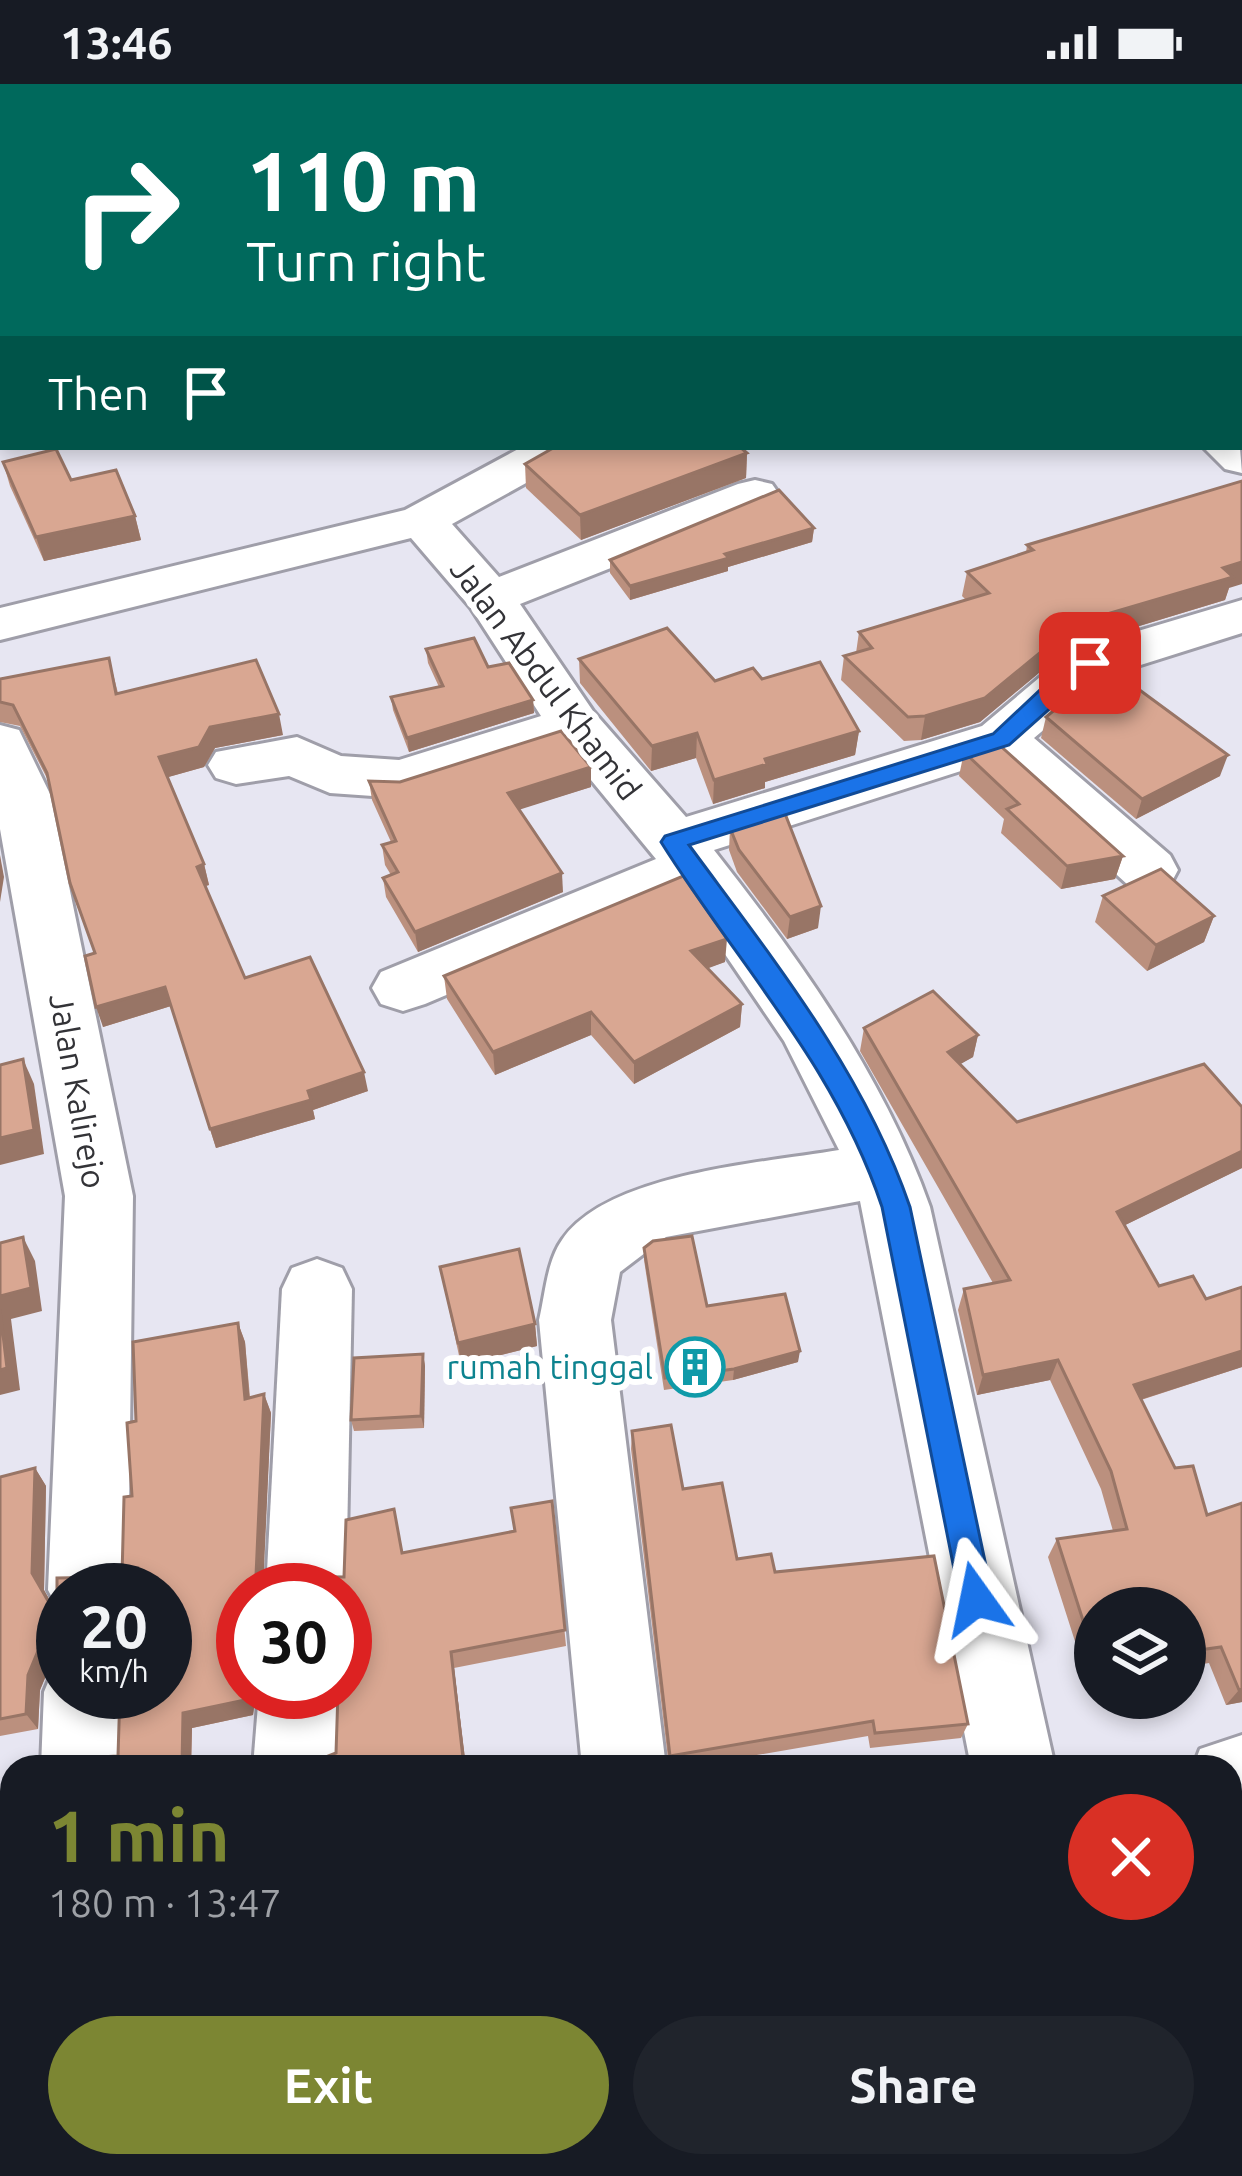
<!DOCTYPE html>
<html lang="en">
<head>
<meta charset="utf-8">
<style>
	body { margin:0; font-family:Ubuntu,sans-serif; background:#20242c; color:#f1f3f6; height:100vh; display:flex; flex-direction:column; font-size:45px; white-space:nowrap }
	* { box-sizing:border-box; margin:0 }
	p { font-size:39px; color:#9ea1a6 }
	.icon { flex:none; width:66px; height:66px; fill:none; stroke:currentColor; stroke-width:2; stroke-linecap:round; stroke-linejoin:round }
	.map { position:relative; flex:1; overflow:hidden }
	.panel { position:absolute; left:0px; top:1671px; width:1242px; height:423px; display:flex; flex-direction:column; background:#171b24; border-radius:36px 36px 0 0; box-shadow:0 6px 18px #0003 }
	.panel>* { flex:none }
	.top-card { position:absolute; left:0px; top:0px; width:1242px; height:366px; box-shadow:0 6px 18px #0003; background:#00695c; color:#fff; overflow:hidden }
	.tools { position:absolute; left:1074px; top:1503px; display:grid; gap:24px }
	.tools a { display:grid; place-items:center; width:132px; height:132px; border-radius:50%; background:#171b24; box-shadow:0 6px 18px #0003; font-size:60px }
	.speed { position:absolute; left:36px; top:1479px; display:flex; gap:24px; font-size:60px; font-weight:700; text-align:center }
	.speed>* { display:grid; place-content:center; width:156px; height:156px; border-radius:50%; background:#171b24; box-shadow:0 6px 18px #0003; line-height:1 }
	.speed small { font-size:30px; font-weight:400 }
	.speed .limit { border:18px solid #d22; background:#fff; color:#111 }
	.pin { position:absolute; display:grid; place-items:center; width:102px; height:102px; color:#fff; margin:-51px; border-radius:24px; box-shadow:0 6px 18px #0006 }
	.me { position:absolute; width:132px; margin:-66px; rotate:348deg; stroke-linejoin:round; filter:drop-shadow(0 0 9px #0008) }
	.turn { display:flex; align-items:center; gap:42px; height:252px; padding:0 48px; font-size:54px }
	.turn .icon { width:156px; height:156px; stroke-width:2.5 }
	.turn b { display:block; font-size:84px; line-height:102px }
	.then { display:flex; align-items:center; height:114px; padding:0 48px; background:#0003; gap:24px; font-size:45px }
	.round { display:grid; place-items:center; flex:none; width:126px; height:126px; border-radius:63px; background:#20242c }
	.summary { display:flex; align-items:center; justify-content:space-between; height:204px; padding:0 48px }
	h1 { font-size:72px; font-weight:700; line-height:90px; color:#7c8633 }
	.action { display:flex; gap:24px; margin-top:auto; padding:24px 48px }
	.action a { flex:1; height:138px; border-radius:72px; background:#7c8633; color:#fff; font-size:48px; font-weight:700; line-height:138px; text-align:center }
	.action a+a { background:#20242c; color:#f1f3f6 }
	.status { display:flex; justify-content:space-between; align-items:center; height:84px; padding:0 60px; background:#171b24; direction:ltr }
	.status svg { height:33px; fill:currentColor }
	.map>svg:first-child { display:block }
	.lines { fill:none; stroke-linecap:round; stroke-linejoin:round }
	.minor-casing { stroke:#9f9ea9; stroke-width:6 }
	.minor { fill:#fff; fill-rule:evenodd }
	.wall { fill:#bb907e }
	.shaded-wall { fill:#987566 }
	.building { fill:#d9a792; stroke:#987566; stroke-width:3 }
	.route { fill:#1a73e8; stroke:#114b97; stroke-width:3 }
	.labels { text-anchor:middle; stroke-width:12; stroke-linejoin:round; paint-order:stroke }
	.street-label { font-size:33px; fill:#333337; stroke:#fff }
	.culture-label { font-size:33px; fill:#0d838f; stroke:#fff; text-anchor:end }
</style>
</head>
<body>
<div class="status"><b>13:46</b><svg viewBox="0 0 49 12"><path d="M0 12V9h3v3zM5 12V6h3v6zM10 12V3h3v9zM15 12V0h3v12zM26 1h20v11H26zM47 4h2v5h-2z"/></svg></div>
<div class="map">
<svg width="1242" height="2092" viewBox="0 0 1242 2092">
	<rect width="100%" height="100%" fill="#e7e6f2"/>
	<g class="lines">
		<g class="minor-casing">
			<g id="minor">
				<rect x="1239" y="118" width="3" height="24"/>
				<polygon points="1242,234 1242,260 1239,261 1239,235"/>
				<polygon points="1239,352 1242,389 1225,385 1203,363 1239,363"/>
				<path d="M522,363H580L573,373L452,440L499,493L738,400L755,396L772,400L779,410L772,420L520,520L593,627L686,733L982,642L1071,567L1242,516V549L1109,591L1034,654L1170,771L1178,786L1170,801L1149,807L1128,801L992,677L714,766C799,874 884,992 930,1123L1055,1683H971L860,1117L666,1153L620,1188L611,1236L666,1683H582L539,1236C545,1211 547,1177 562,1156C607,1089 764,1079 839,1066L784,957L684,810L425,920L403,927L381,920L372,904L381,888L656,775L563,662L401,714L330,709L289,692L236,700L216,694L208,681L216,668L297,653L341,672L399,676L541,632L471,524L411,454L0,556V524L405,426Z"/>
				<polygon points="0,641 19,646 50,710 133,1112 128,1506 63,1506 63,1534 48,1506 65,1112 0,745"/>
				<polygon points="317,1175 342,1184 352,1205 346,1506 266,1506 282,1205 292,1184"/>
				<polygon points="63,1576 63,1608 126,1608 125,1683 41,1683 44,1608 56,1579"/>
				<polygon points="259,1608 341,1608 337,1683 253,1683"/>
				<polygon points="1242,1651 1242,1735 1230,1737 1230,1683 1193,1683 1200,1665"/>
				<polygon points="12,1783 12,1871 0,1875 0,1787"/>
				<polygon points="1230,2031 1242,2036 1242,2092 1188,2092 1183,2082 1230,2082"/>
				<polygon points="171,2082 267,2082 271,2092 175,2092"/>
				<polygon points="548,2082 644,2082 648,2092 552,2092"/>
			</g>
		</g>
		<use href="#minor" class="minor"/>
	</g>
	<g class="wall">
		<polygon points="747,369 746,394 581,456 526,404 525,380"/>
		<polygon points="3,378 71,396 135,432 141,456 44,477 10,402"/>
		<polygon points="814,444 812,458 728,483 728,487 630,516 610,489 610,476"/>
		<polygon points="1027,461 1229,504 1225,516 1070,563 980,638 921,656 904,657 841,596 844,572 856,569 859,548 966,516 962,512 967,488 1026,469"/>
		<polygon points="426,565 488,583 533,616 534,629 409,668 393,626 391,613 439,603 428,579"/>
		<polygon points="109,574 118,609 283,651 215,664 204,683 168,693 204,780 209,801 205,802 245,894 368,1007 313,1026 315,1035 216,1064 171,922 103,943 95,869 50,700 20,642 0,638 0,595"/>
		<polygon points="579,575 715,597 762,595 859,647 855,671 765,698 765,704 713,720 696,674 651,687 580,599"/>
		<polygon points="1046,633 1220,692 1136,735 1041,654"/>
		<polygon points="964,668 1123,772 1115,795 1061,805 1001,749 1004,735 959,692"/>
		<polygon points="369,697 591,703 519,725 563,808 418,868 386,813 383,794 391,791 385,781 382,761 391,758 372,716"/>
		<polygon points="730,744 818,844 787,855 737,788 729,766"/>
		<polygon points="1103,812 1214,832 1204,858 1147,887 1095,838"/>
		<polygon points="725,878 707,884 742,920 740,943 634,1000 591,951 495,991 447,915 444,892"/>
		<polygon points="864,944 978,951 973,973 960,980 1017,1038 1242,1023 1242,1084 1125,1141 1159,1202 1206,1215 1242,1203 1242,1283 1141,1316 1175,1384 1207,1431 1242,1419 1242,1618 1226,1621 1209,1579 1185,1583 1185,1524 1095,1524 1095,1597 1088,1598 1048,1473 1057,1455 1113,1447 1101,1405 1050,1296 977,1311 958,1226 964,1205 993,1199 860,967"/>
		<polygon points="644,1164 707,1222 798,1278 733,1296 664,1306 644,1176"/>
		<polygon points="440,1183 535,1240 537,1262 461,1281"/>
		<polygon points="238,1239 245,1258 250,1313 264,1310 271,1329 263,1492 344,1493 346,1436 394,1425 403,1469 514,1447 511,1424 552,1417 566,1562 454,1584 466,1683 323,1683 323,1674 336,1669 338,1608 345,1608 345,1506 243,1506 243,1608 256,1608 253,1631 192,1644 191,1683 81,1683 82,1674 118,1672 120,1608 165,1608 165,1506 63,1506 63,1597 56,1588 55,1576 52,1577 40,1606 38,1645 0,1652 0,1393 35,1384 46,1402 44,1506 52,1521 57,1518 57,1494 122,1493 124,1413 132,1412 127,1339 136,1337 133,1258"/>
		<polygon points="423,1270 425,1282 424,1344 354,1347 351,1336"/>
		<polygon points="632,1347 683,1405 737,1475 775,1488 968,1640 961,1654 870,1664 868,1652 687,1683 669,1683 631,1365"/>
		<polygon points="863,2082 918,2082 902,2092 868,2092"/>
		<polygon points="1079,2082 1169,2082 1174,2092 1084,2092"/>
	</g>
	<g class="shaded-wall">
		<polygon points="747,369 746,394 581,456 580,431"/>
		<polygon points="135,432 141,456 44,477 36,453"/>
		<polygon points="814,444 812,458 728,483 728,487 630,516 630,502 725,470"/>
		<polygon points="1242,478 1242,500 1229,504 1225,516 1070,563 980,638 921,656 925,632 1076,539"/>
		<polygon points="533,616 534,629 409,668 407,654"/>
		<polygon points="279,630 283,651 215,664 204,683 165,694 159,673 210,643"/>
		<polygon points="859,647 855,671 765,698 765,704 713,720 714,696 765,675"/>
		<polygon points="697,649 696,674 651,687 652,662"/>
		<polygon points="1228,671 1220,692 1136,735 1142,715"/>
		<polygon points="591,683 591,703 509,729 508,709"/>
		<polygon points="0,771 4,793 0,818"/>
		<polygon points="1123,772 1115,795 1061,805 1067,782"/>
		<polygon points="204,780 209,801 202,803 197,783"/>
		<polygon points="562,789 563,808 418,868 415,848"/>
		<polygon points="821,822 818,844 787,855 790,833"/>
		<polygon points="1214,832 1204,858 1147,887 1156,861"/>
		<polygon points="727,855 725,878 690,891 691,867"/>
		<polygon points="165,903 171,922 103,943 96,923"/>
		<polygon points="742,920 740,943 634,1000 634,978"/>
		<polygon points="591,928 591,951 495,991 493,968"/>
		<polygon points="978,951 973,973 943,990 948,968"/>
		<polygon points="23,975 34,1000 44,1070 0,1081 0,1054"/>
		<polygon points="364,988 368,1007 313,1026 315,1035 216,1064 210,1045 308,1007"/>
		<polygon points="1242,1067 1242,1084 1109,1149 1117,1128"/>
		<polygon points="23,1153 35,1177 42,1227 11,1235 20,1306 0,1311 0,1212"/>
		<polygon points="238,1239 245,1258 251,1333 245,1315"/>
		<polygon points="535,1240 537,1262 461,1281 458,1259"/>
		<polygon points="800,1267 798,1278 733,1296 734,1285"/>
		<polygon points="1242,1267 1242,1283 1124,1321 1134,1301"/>
		<polygon points="423,1270 425,1282 424,1344 421,1332"/>
		<polygon points="1058,1276 1050,1296 977,1311 983,1291"/>
		<polygon points="264,1310 271,1329 263,1506 256,1492"/>
		<polygon points="35,1384 46,1402 44,1506 62,1538 32,1489"/>
		<polygon points="53,1556 63,1572 52,1577 40,1606 38,1645 26,1630 28,1591 40,1562"/>
		<polygon points="451,1568 454,1584 466,1683 464,1683"/>
		<polygon points="1242,1605 1242,1618 1226,1621 1239,1606"/>
		<polygon points="246,1608 256,1608 253,1631 192,1644 191,1683 182,1683 183,1629"/>
	</g>
	<g class="building">
		<polygon points="555,363 740,363 747,369 580,431 525,380"/>
		<polygon points="56,365 71,396 116,386 135,432 36,453 3,378"/>
		<polygon points="1242,397 1242,478 1223,484 1233,493 1076,539 985,614 925,632 908,633 844,572 872,564 859,548 989,509 967,488 1033,466 1027,461"/>
		<polygon points="779,406 814,444 725,470 729,474 630,502 610,476"/>
		<polygon points="667,544 715,597 753,584 762,595 820,578 859,647 765,675 767,680 714,696 697,649 652,662 579,575"/>
		<polygon points="474,554 488,583 509,579 533,616 407,654 391,613 443,602 426,565"/>
		<polygon points="109,574 116,610 256,576 279,630 210,643 199,663 159,673 204,780 197,783 245,894 310,873 364,988 308,1007 311,1016 210,1045 165,903 96,923 85,872 95,869 70,799 47,689 13,621 0,618 0,595"/>
		<polygon points="1107,582 1228,671 1142,715 1046,633"/>
		<polygon points="561,647 591,683 508,709 562,789 415,848 383,794 398,788 382,761 396,757 369,697 400,698"/>
		<polygon points="996,658 1123,772 1067,782 1007,725 1019,720 964,668"/>
		<polygon points="784,727 821,822 790,833 739,766 730,744"/>
		<polygon points="1161,785 1214,832 1156,861 1103,812"/>
		<polygon points="683,792 727,855 691,867 742,920 634,978 591,928 493,968 444,892"/>
		<polygon points="933,907 978,951 948,968 1017,1038 1204,980 1242,1023 1242,1067 1117,1128 1159,1202 1193,1192 1206,1215 1242,1203 1242,1267 1134,1301 1175,1384 1193,1382 1207,1431 1242,1419 1242,1605 1239,1606 1221,1563 1185,1568 1185,1524 1095,1524 1095,1574 1057,1455 1127,1445 1111,1387 1058,1276 983,1291 964,1205 1010,1196 864,944"/>
		<polygon points="23,975 34,1046 0,1054 0,981"/>
		<polygon points="692,1152 707,1222 785,1210 800,1267 734,1285 665,1294 644,1164 653,1157"/>
		<polygon points="23,1153 31,1204 0,1212 0,1159"/>
		<polygon points="519,1165 535,1240 458,1259 440,1183"/>
		<polygon points="0,1226 7,1284 0,1286"/>
		<polygon points="238,1239 245,1315 264,1310 256,1492 344,1493 346,1436 394,1425 402,1469 515,1447 511,1424 552,1417 565,1546 451,1568 464,1683 323,1683 323,1674 336,1669 338,1608 345,1608 345,1506 243,1506 243,1608 246,1608 245,1616 183,1629 182,1683 81,1683 82,1674 118,1672 120,1608 165,1608 165,1506 63,1506 63,1588 56,1588 53,1556 40,1562 28,1591 26,1630 0,1635 0,1393 35,1384 32,1489 51,1522 57,1518 57,1494 122,1493 124,1413 132,1412 127,1339 136,1337 133,1258"/>
		<polygon points="423,1270 421,1332 351,1336 354,1274"/>
		<polygon points="671,1341 683,1405 722,1399 737,1475 771,1470 775,1488 934,1472 968,1640 875,1649 873,1637 670,1672 632,1347"/>
		<polygon points="1242,1766 1242,2070 1230,2070 1230,1768"/>
		<polygon points="299,2082 418,2082 422,2092 303,2092"/>
		<polygon points="441,2082 528,2082 531,2092 443,2092"/>
		<polygon points="651,2082 733,2082 737,2092 637,2092 636,2090 653,2088"/>
		<polygon points="873,2082 914,2082 898,2092 878,2092"/>
		<polygon points="1095,2082 1169,2082 1174,2092 1099,2092"/>
	</g>
	<path class="route" d="M1090,572L1101,579L1009,661L689,761C773,875 864,988 910,1123L993,1515L988,1526L976,1531L965,1526L960,1515L882,1123C835,981 738,881 661,758L665,752L993,650L1057,590Z"/>
	<defs>
		<g id="building-ring" transform="scale(3)"><circle r="9.5" fill="#fff" stroke="#0f9aa8" stroke-width="1.5"/><path d="M-4-6H4V6H1V3H-1V6H-4ZM-2.5-4.3h1.7v1.8h-1.7ZM.8-4.3h1.7v1.8H.8ZM-2.5-1h1.7V.8h-1.7ZM.8-1h1.7V.8H.8Z" fill="#0f9aa8"/></g>
	</defs>
	<g fill-rule="evenodd">
		<use href="#building-ring" x="695" y="1283"/>
	</g>
	<g class="labels">
		<g class="street-label">
			<text transform="translate(546 595) rotate(53)" y="12">Jalan Abdul Khamid</text>
			<text transform="translate(78 1007) rotate(80)" y="12">Jalan Kalirejo</text>
		</g>
		<g class="culture-label">
			<text x="653" y="1295">rumah tinggal</text>
		</g>
	</g>
</svg>
<div class="tools">
<a><svg class="icon" aria-label="layers" viewBox="0 0 24 24"><path d="M12 4l9 5-9 5-9-5zM3 14l9 5 9-5"/></svg></a>
</div>
<div class="speed"><div>20<small>km/h</small></div><div class="limit">30</div></div>
<div class="pin" style="left:1090px;top:579px;background:#d93025"><svg class="icon" aria-label="arrive" viewBox="0 0 24 24"><path d="M6 21V4h12l-3 4 3 4H6"/></svg></div>
<svg class="me" style="left:976px;top:1515px" viewBox="-20 -20 40 40"><path d="M0-17L14 15 0 8-14 15z" fill="#1a73e8" stroke="#fff" stroke-width="4"/></svg>
<div class="top-card">
<div class="turn"><svg class="icon" aria-label="right" viewBox="0 0 24 24"><path d="M7 20v-9h11M14 6l5 5-5 5"/></svg><div><b>110 m</b>Turn right</div></div>
<div class="then">Then<svg class="icon" aria-label="arrive" viewBox="0 0 24 24"><path d="M6 21V4h12l-3 4 3 4H6"/></svg></div>
</div>
<section class="panel">
<div class="summary"><div><h1>1 min</h1><p>180 m · 13:47</p></div><a class="round" style="background:#d93025;color:#fff"><svg class="icon" aria-label="close" viewBox="0 0 24 24"><path d="M6 6l12 12M18 6L6 18"/></svg></a></div>
<div class="action"><a>Exit</a><a>Share</a></div>
</section>
</div>
</body>
</html>
